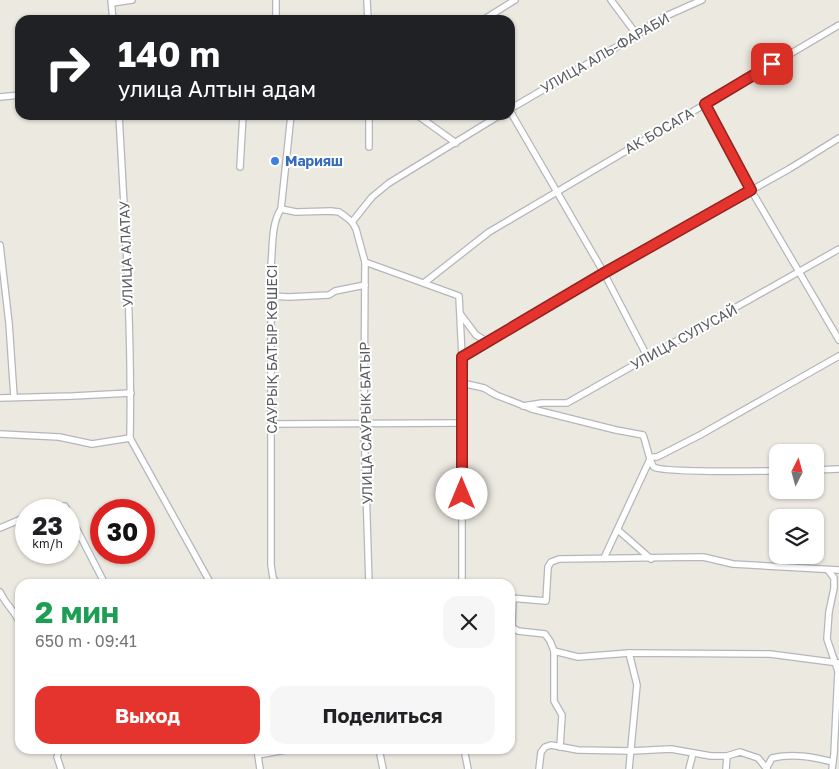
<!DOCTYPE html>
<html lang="ru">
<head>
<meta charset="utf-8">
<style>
	body { margin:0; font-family:"Golos Text",sans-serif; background:#f6f6f6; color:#202124; height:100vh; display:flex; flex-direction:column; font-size:19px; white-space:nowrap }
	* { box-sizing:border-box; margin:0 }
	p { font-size:16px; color:#757577 }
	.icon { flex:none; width:28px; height:28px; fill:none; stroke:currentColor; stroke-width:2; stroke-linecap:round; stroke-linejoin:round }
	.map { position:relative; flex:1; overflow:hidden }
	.drawer { position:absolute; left:15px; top:579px; width:500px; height:175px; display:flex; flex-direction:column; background:#fff; border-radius:15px; box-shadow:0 1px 4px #0004 }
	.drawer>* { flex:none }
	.hud { position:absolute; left:15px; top:15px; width:500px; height:105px; border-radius:15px; box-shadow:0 1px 4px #0004; background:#202124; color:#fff; overflow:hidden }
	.needle { width:32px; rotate:6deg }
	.controls { position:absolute; left:769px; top:444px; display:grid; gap:10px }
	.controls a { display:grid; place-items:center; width:55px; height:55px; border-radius:10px; background:#fff; box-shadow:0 1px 4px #0004; font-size:25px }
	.speed { position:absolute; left:15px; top:499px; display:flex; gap:10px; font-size:25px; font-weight:700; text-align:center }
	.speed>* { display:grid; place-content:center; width:65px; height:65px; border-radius:50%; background:#fff; box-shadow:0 1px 4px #0004; line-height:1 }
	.speed small { font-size:12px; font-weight:400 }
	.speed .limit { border:8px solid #d22; background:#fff; color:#111 }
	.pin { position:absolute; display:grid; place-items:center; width:42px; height:42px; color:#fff; margin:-21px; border-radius:10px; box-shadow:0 2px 8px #0006 }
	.me { position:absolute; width:55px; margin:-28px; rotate:0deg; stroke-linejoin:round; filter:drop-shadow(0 0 4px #0008) }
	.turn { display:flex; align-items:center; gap:18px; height:105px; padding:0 20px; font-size:22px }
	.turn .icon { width:65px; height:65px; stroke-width:2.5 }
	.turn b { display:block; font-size:35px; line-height:42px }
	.round { display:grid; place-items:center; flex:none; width:52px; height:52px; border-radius:15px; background:#f6f6f6 }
	.head { display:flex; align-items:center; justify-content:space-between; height:85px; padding:0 20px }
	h1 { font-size:30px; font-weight:700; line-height:38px; color:#1e9e55 }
	.action { display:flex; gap:10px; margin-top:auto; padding:10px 20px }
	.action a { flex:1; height:58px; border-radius:15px; background:#e5342e; color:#fff; font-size:20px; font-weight:700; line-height:58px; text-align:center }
	.action a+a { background:#f6f6f6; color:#202124 }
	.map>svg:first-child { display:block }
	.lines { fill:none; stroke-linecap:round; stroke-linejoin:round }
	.street-casing { stroke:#b3b7bb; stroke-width:8 }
	.street { stroke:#fff; stroke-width:5.5 }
	.route-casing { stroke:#95221e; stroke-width:12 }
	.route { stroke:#e5342e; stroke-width:9 }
	.shop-dot { fill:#3f7fe0; stroke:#fff; stroke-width:2 }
	.labels { text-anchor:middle; stroke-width:4; stroke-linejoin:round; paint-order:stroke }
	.street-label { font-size:14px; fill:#595d61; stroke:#fff }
	.shop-label { font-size:14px; font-weight:bold; fill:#366cbe; stroke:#fff; text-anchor:start }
</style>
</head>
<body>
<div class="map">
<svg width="839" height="769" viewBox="0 0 839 769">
	<rect width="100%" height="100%" fill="#ece9e1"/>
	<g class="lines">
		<g class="street-casing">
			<g id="street">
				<polyline points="111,0 113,20"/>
				<polyline points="276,0 276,20"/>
				<polyline points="367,0 368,20"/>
				<polyline points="611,0 637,35"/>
				<polyline points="112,3 132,0"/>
				<polyline points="483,20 515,0"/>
				<polyline points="0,97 20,95"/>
				<polyline points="705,104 751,190 839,340"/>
				<polyline points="510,109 637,35 657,20 702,0"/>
				<polyline points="510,111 604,273 648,358"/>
				<path d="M119,115C125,223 132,330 130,438"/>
				<polyline points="369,115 369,147"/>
				<polyline points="417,115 456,143"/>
				<polyline points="240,167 243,115"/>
				<polyline points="281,209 296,212 331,211 339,212 346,217 352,222 356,229 365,262 459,296 462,357 462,584"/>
				<polyline points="352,222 372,197 389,183 500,115"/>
				<polyline points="0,245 9,323 14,397"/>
				<polyline points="365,262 364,424 369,584"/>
				<polyline points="424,283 489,232 839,25"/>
				<polyline points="271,296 289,297 329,295 335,291 365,285"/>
				<polyline points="461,315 476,335 488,342"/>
				<polyline points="462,357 604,273 789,169 839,138"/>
				<path d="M462,383L484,388L496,395L532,409L616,430L643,435C646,442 650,464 654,467C662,473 760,471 778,471"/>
				<polyline points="0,398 73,396 131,393"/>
				<polyline points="523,406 542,403 567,403 839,249"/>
				<polyline points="272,424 462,423"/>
				<polyline points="0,434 59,437 92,444 130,438"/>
				<polyline points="130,438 211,584"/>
				<polyline points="815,470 839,469"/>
				<polyline points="46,510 65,506 67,510"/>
				<polyline points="69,514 105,584"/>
				<polyline points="0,528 26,517"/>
				<polyline points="618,530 651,559"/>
				<polyline points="604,558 651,457 657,457 700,435 839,356"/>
				<polyline points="828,570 834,578 834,588 829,612 827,639 838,671 834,754 832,769"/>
				<path d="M277,584L273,578L271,565V265C273,247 271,224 281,209L291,115"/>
				<path d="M0,592C6,605 14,610 20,623"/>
				<polyline points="510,598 546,601 548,567 551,562 559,559 703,557 733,564 839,570"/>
				<polyline points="510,626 518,631 545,634 550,641 554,651 578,657 629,653 770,654 839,663"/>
				<polyline points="512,626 513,598"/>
				<polyline points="554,651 554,701 562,715 560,747"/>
				<polyline points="257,749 260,769"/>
				<polyline points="379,749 383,769"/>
				<polyline points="464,749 468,769"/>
				<polyline points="258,755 291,749"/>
				<path d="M767,767L772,758C793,753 813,757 833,762"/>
				<polyline points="61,769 57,757 59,751 64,749"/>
				<polyline points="539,769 541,752 545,747 551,745 578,750 631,751 671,749 711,756 727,756 740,752 758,758 767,769"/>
				<polyline points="629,769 637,685 629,653"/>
				<polyline points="689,769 693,753"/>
				<polyline points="726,769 727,756"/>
			</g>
		</g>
		<use href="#street" class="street"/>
	</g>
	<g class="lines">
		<g class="route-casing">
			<polyline id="route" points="462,494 462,357 604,273 751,190 705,104 772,64"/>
		</g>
		<use href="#route" class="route"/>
	</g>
	<circle class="shop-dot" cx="275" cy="161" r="5"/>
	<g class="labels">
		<g class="street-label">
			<text transform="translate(605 53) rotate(-30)" y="5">УЛИЦА АЛЬ-ФАРАБИ</text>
			<text transform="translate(659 131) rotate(-30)" y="5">АК БОСАГА</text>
			<text transform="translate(126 254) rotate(-92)" y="5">УЛИЦА АЛАТАУ</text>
			<text transform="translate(684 337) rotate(-29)" y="5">УЛИЦА СУЛУСАЙ</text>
			<text transform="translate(272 349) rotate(-90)" y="5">САУРЫҚ БАТЫР КӨШЕСІ</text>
			<text transform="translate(366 423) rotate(-91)" y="5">УЛИЦА САУРЫК БАТЫР</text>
		</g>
		<g class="shop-label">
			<text x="285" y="166">Марияш</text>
		</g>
	</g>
</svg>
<div class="controls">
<a><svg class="needle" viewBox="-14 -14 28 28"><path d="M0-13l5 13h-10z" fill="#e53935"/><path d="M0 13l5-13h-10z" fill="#757577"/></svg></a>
<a><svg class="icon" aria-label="layers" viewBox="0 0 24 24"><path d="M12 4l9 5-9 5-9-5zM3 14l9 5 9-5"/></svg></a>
</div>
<div class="speed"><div>23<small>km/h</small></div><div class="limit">30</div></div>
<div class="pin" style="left:772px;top:64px;background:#d93025"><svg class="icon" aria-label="arrive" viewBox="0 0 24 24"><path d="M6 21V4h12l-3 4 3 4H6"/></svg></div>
<svg class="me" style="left:462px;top:494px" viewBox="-20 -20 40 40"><circle r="19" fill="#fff"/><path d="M0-13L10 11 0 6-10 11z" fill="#e5342e"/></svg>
<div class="hud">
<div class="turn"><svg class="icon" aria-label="right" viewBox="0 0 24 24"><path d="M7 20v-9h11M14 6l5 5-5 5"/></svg><div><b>140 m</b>улица Алтын адам</div></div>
</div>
<section class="drawer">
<div class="head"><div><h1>2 мин</h1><p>650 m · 09:41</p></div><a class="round"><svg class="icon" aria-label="close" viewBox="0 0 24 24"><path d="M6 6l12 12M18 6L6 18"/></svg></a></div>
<div class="action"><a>Выход</a><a>Поделиться</a></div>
</section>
</div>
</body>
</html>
